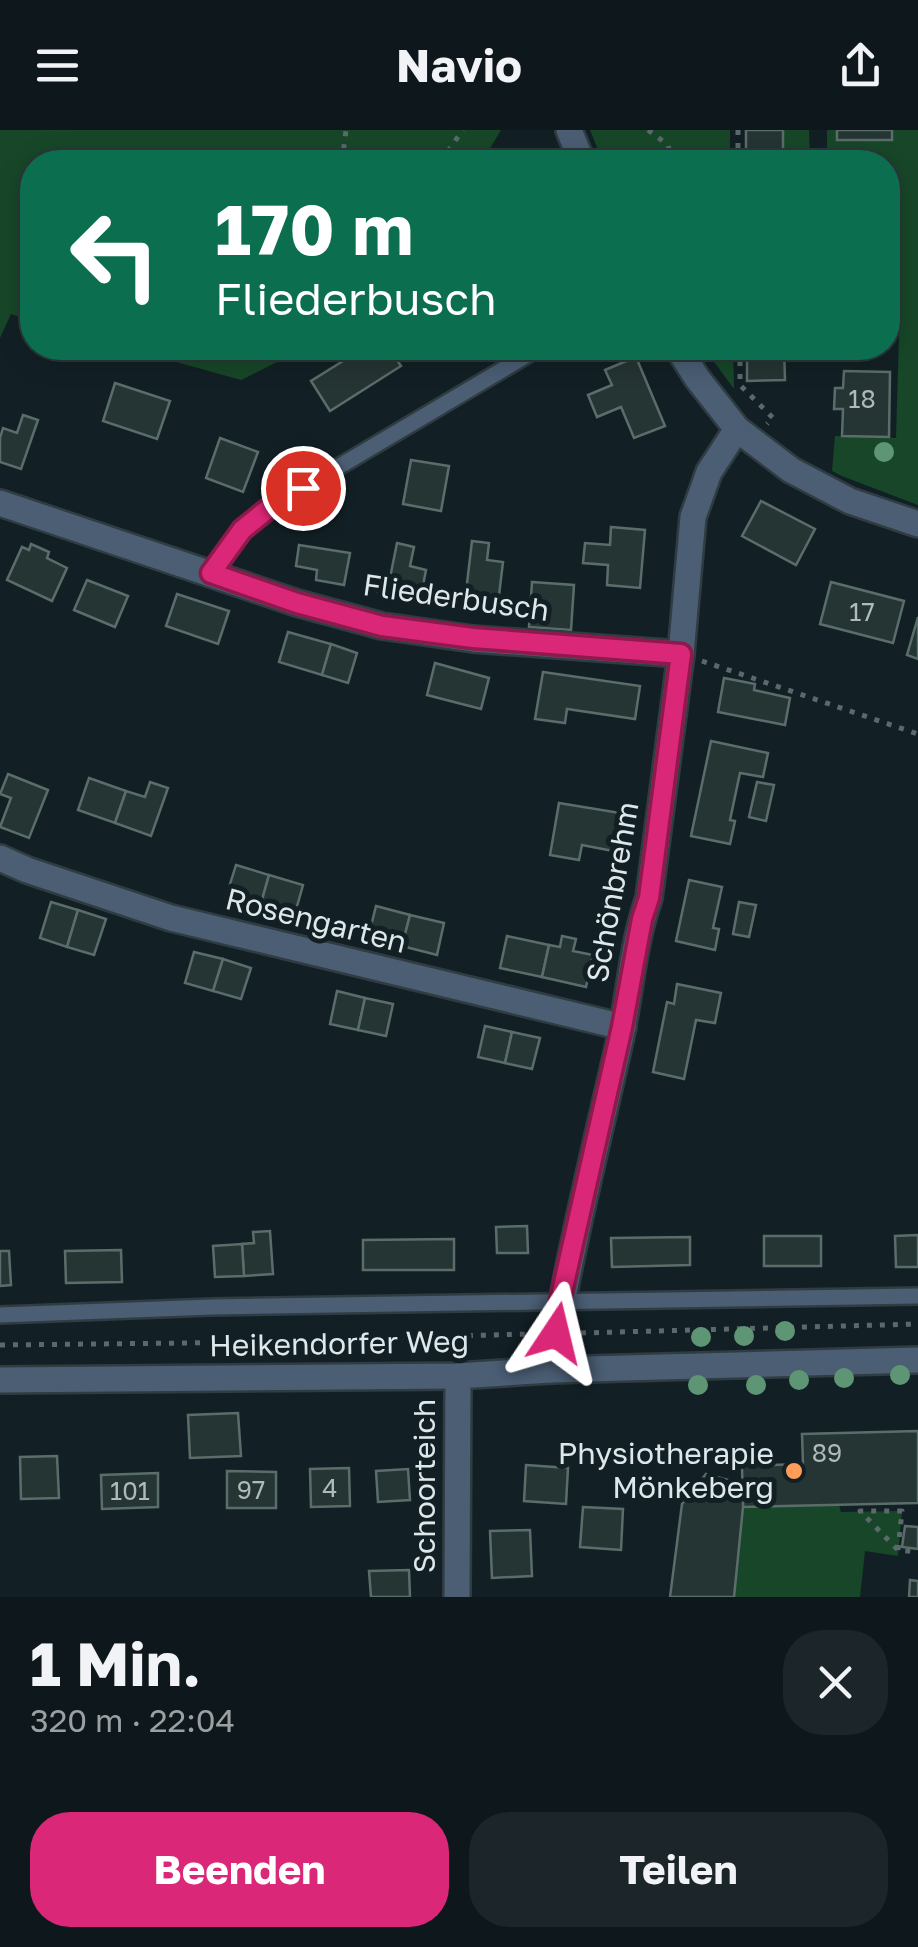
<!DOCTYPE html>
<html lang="de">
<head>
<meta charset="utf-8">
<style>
	body { margin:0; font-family:"Golos Text",sans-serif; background:#1c2529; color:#f1f3f6; height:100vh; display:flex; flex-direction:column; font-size:38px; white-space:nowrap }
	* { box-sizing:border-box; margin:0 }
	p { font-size:32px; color:#9ba0a3 }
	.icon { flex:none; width:55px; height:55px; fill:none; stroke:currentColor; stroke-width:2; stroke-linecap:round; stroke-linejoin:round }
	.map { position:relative; height:1467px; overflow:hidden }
	.panel { display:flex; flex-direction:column; background:#0e181c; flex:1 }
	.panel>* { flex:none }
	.banner { position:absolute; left:20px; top:20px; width:880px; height:210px; border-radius:40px; box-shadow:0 5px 25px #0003,0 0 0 2px #2e373b; background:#0b6e4f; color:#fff; overflow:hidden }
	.pin { position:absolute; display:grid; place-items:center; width:85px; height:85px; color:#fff; margin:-42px; border:5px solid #fff; border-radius:50%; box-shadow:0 2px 10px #0007 }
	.me { position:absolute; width:110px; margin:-55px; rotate:10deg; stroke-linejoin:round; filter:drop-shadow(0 0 8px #0008) }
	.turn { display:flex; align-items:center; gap:35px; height:210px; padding:0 30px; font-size:45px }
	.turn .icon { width:130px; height:130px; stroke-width:2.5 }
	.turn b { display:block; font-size:70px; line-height:85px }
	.round { display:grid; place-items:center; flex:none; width:105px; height:105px; border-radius:40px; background:#1c2529 }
	.headline { display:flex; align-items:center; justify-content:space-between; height:170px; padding:0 30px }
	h1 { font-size:60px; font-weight:700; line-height:75px }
	.cta { display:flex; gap:20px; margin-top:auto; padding:20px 30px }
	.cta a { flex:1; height:115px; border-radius:40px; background:#db2777; color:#fff; font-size:40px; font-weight:700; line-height:115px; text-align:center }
	.cta a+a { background:#1c2529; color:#f1f3f6 }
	header { display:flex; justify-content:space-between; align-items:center; height:130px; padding:0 30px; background:#0e181c; font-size:45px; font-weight:700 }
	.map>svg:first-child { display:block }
	.green { fill:#174728 }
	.building { fill:#253533; stroke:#5b6d6a; stroke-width:2.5 }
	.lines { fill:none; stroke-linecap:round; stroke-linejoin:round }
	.service-casing { stroke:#2f3c41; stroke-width:20 }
	.minor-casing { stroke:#2f3c41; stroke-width:30 }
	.tertiary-casing { stroke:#2f3c41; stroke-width:30 }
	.path { stroke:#5b686c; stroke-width:5; stroke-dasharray:5 8; stroke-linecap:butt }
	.service { stroke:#4b5e74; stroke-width:15 }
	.minor { stroke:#4b5e74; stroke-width:25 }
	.tertiary { stroke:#4b5e74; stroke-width:25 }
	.tree { fill:#5e9675 }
	.route-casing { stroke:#8e194d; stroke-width:25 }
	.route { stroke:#db2777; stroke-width:18 }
	.poi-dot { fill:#fe9c58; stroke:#122025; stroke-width:4 }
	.labels { text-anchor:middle; stroke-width:10; stroke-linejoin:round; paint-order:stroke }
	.number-label { font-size:25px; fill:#b0babc }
	.street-label { font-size:30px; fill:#dee7ea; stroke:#122025 }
	.poi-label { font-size:30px; fill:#dee7ea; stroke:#122025; text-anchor:end }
</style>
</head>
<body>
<header><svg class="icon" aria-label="menu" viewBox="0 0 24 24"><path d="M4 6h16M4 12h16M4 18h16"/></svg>Navio<svg class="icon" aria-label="share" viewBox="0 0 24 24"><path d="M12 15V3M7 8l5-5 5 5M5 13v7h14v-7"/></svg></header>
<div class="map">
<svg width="918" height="1467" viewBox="0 0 918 1467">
	<rect width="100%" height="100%" fill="#122025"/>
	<g class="green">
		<polygon points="0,0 501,0 482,32 32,32 32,191 11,184 0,208"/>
		<polygon points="590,0 730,0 730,32 603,32"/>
		<polygon points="783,0 809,0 810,32 783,32"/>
		<polygon points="827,0 918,0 918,375 842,346 832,341 835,306 896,308 901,139 888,139 888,32 827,32"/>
		<polygon points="126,218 305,218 241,250"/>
		<polygon points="704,218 733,218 734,259"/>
		<rect x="784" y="218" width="27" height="13"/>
		<polygon points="839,1375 841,1382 902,1381 898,1426 865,1421 860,1467 734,1467 743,1377"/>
	</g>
	<g class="building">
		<rect x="746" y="0" width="37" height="32"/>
		<rect x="837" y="0" width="55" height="10"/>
		<polygon points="364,218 389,218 401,236 330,281 311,251"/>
		<polygon points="473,218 501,218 481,230"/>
		<polygon points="747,218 784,218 785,250 747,251"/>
		<polygon points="636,227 665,296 634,308 621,277 597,287 588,265 612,255 605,240"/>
		<polygon points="844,241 890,242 889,307 842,306 843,279 834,279 835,258 843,258"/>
		<polygon points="115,253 170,271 157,309 103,291"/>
		<polygon points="23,285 38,290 21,339 0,332 0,308 3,298 17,303"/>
		<polygon points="220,308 258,322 243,362 206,348"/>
		<polygon points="411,330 449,336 441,381 403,374"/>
		<polygon points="761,371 815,399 796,435 742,406"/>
		<polygon points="611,397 645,400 640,458 607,455 608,435 583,433 585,413 610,415"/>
		<polygon points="472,411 489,413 487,430 503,432 497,482 454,477 455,461 466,462"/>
		<polygon points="397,413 414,417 410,436 426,440 420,471 378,462 382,446 390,448"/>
		<polygon points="31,414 49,422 47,428 67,438 52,471 7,450 22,417 29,420"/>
		<polygon points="299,415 350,423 344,455 316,450 317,440 296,436"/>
		<polygon points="87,450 128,466 115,497 74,480"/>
		<polygon points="532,452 574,455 571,500 529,497"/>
		<polygon points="831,452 904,471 893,513 820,494"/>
		<polygon points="177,464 229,481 218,514 166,496"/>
		<polygon points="918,487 918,529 907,525"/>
		<polygon points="288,502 331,514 322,545 279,532"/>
		<polygon points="331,514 357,523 348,553 322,545"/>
		<polygon points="435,533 489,548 481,579 427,565"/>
		<polygon points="543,542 640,556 635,589 567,579 565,593 535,589"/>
		<polygon points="724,548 755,554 754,560 790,568 785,595 718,582"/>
		<polygon points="711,611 768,623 763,647 740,643 730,690 735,691 730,714 691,706"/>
		<polygon points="8,644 48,660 29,708 0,697 11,668 0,664"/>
		<polygon points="89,648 126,661 115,693 78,680"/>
		<polygon points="150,652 168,658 151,706 115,693 126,661 145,667"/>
		<polygon points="757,652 774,655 766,691 749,687"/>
		<polygon points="559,673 620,683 613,721 582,715 579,730 550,725"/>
		<polygon points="236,735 269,745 260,777 226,767"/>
		<polygon points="269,745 303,755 294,787 260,777"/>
		<polygon points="689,750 722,757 713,798 719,799 715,820 676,811"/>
		<polygon points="51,772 78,780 67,817 40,808"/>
		<polygon points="739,772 756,775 749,807 733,804"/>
		<polygon points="376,776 410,785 402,816 368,808"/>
		<polygon points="78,780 106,789 94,825 67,817"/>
		<polygon points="410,785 444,793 437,825 402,816"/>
		<polygon points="507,806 549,815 542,847 500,838"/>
		<polygon points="562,806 576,809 573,821 593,825 586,857 542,847 549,815 560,817"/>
		<polygon points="194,822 223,829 213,861 185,853"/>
		<polygon points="223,829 251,838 241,869 213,861"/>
		<polygon points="677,854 721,863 715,893 696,890 684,949 653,942 667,872 674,874"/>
		<polygon points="337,861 365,868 358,900 330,894"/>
		<polygon points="365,868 393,874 386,906 358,900"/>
		<polygon points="485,896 512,902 505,933 478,927"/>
		<polygon points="512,902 540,908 532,939 505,933"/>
		<polygon points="527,1096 528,1123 497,1123 496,1097"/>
		<polygon points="270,1101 273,1144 244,1146 242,1114 254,1113 253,1102"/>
		<polygon points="918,1105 918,1137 896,1137 895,1106"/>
		<rect x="764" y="1106" width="57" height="30"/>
		<polygon points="690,1107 690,1135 612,1137 611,1108"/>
		<polygon points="454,1109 454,1140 363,1140 363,1110"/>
		<polygon points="242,1114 244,1146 215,1147 213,1116"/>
		<polygon points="121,1120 122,1152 66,1153 65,1121"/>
		<polygon points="0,1121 9,1121 11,1155 0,1156"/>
		<polygon points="238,1283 241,1326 190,1328 188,1285"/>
		<polygon points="918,1301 918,1373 743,1377 742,1336 803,1334 802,1304"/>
		<polygon points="57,1326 59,1368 21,1369 20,1327"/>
		<polygon points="526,1335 568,1338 566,1374 524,1371"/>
		<polygon points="349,1338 350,1376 311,1377 310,1339"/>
		<polygon points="408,1339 410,1370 378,1372 376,1341"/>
		<polygon points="227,1341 276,1342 276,1378 227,1378"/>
		<polygon points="158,1343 158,1377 102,1379 101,1345"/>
		<polygon points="706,1344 743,1354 743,1377 734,1467 670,1467 682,1374"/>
		<polygon points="583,1377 623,1379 621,1420 580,1417"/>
		<polygon points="905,1396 918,1397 918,1419 902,1417"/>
		<polygon points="530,1400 532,1446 492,1448 490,1401"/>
		<polygon points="409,1440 410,1467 371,1467 369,1441"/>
		<polygon points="910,1450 918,1451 918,1467 909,1467"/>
	</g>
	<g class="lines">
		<g class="service-casing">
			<g id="service">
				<polyline points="211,443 242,400 269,378 539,218"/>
				<polyline points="0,1185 212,1177 918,1166"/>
			</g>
		</g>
		<g class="minor-casing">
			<g id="minor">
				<polyline points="569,0 582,32"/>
				<polyline points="678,218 697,248 737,299 791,340 850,371 918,394"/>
				<polyline points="0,373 297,473 382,496 473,509 681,524"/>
				<polyline points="0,728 27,740 171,788 623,897"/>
				<path d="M550,1240C568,1129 595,1020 620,910C630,863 633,813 649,768L681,524L693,387L709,342L737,299"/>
				<polyline points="457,1467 458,1246"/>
			</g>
		</g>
		<g class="tertiary-casing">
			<polyline id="tertiary" points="0,1250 458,1246 550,1240 918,1230"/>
		</g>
		<g class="path">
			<polyline points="648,0 668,15 672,32"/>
			<polyline points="738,0 738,32"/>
			<polyline points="342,32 346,0"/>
			<polyline points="440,32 463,0"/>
			<polyline points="740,218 740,255 773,288 767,294"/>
			<polyline points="702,531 918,604"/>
			<polyline points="581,1203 918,1194"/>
			<polyline points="0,1215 186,1213 530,1204"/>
			<polyline points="898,1420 902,1381 860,1381 898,1420 918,1422"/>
		</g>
		<use href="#service" class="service"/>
		<use href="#minor" class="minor"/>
		<use href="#tertiary" class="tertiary"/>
	</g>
	<g class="tree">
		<circle cx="884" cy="322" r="10"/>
		<circle cx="785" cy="1201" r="10"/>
		<circle cx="744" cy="1206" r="10"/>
		<circle cx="701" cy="1207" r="10"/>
		<circle cx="900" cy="1245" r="10"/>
		<circle cx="844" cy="1248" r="10"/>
		<circle cx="799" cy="1250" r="10"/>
		<circle cx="698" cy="1255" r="10"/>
		<circle cx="756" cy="1255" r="10"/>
	</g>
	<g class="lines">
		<g class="route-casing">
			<polyline id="route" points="303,358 269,378 242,400 211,443 297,473 382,496 473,508 681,524 649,768 642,789 622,897 560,1171 556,1203"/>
		</g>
		<use href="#route" class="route"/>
	</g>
	<circle class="poi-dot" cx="794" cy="1341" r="10"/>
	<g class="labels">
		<g class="number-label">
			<text x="862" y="278">18</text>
			<text x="862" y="491">17</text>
			<text x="827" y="1332">89</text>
			<text x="330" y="1367">4</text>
			<text x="251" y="1369">97</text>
			<text x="130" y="1370">101</text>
		</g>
		<g class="street-label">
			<text transform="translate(456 468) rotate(8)" y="10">Fliederbusch</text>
			<text transform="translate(613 762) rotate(-80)" y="10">Schönbrehm</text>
			<text transform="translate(316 791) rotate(14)" y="10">Rosengarten</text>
			<text transform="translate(339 1214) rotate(-1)" y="10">Heikendorfer Weg</text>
			<text transform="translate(425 1356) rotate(-90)" y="10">Schoorteich</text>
		</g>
		<g class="poi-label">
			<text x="774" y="1334">Physiotherapie<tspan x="774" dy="34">Mönkeberg</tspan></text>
		</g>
	</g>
</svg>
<div class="pin" style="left:303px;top:358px;background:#d93025"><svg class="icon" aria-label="arrive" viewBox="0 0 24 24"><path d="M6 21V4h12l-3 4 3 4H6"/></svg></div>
<svg class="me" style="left:556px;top:1203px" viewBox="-20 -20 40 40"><path d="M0-17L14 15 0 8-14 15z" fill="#db2777" stroke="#fff" stroke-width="4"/></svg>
<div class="banner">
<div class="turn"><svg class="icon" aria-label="left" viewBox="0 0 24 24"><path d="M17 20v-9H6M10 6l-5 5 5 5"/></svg><div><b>170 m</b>Fliederbusch</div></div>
</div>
</div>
<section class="panel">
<div class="headline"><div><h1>1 Min.</h1><p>320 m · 22:04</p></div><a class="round"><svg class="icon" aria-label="close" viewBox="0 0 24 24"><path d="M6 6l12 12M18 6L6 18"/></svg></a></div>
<div class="cta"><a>Beenden</a><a>Teilen</a></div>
</section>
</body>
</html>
